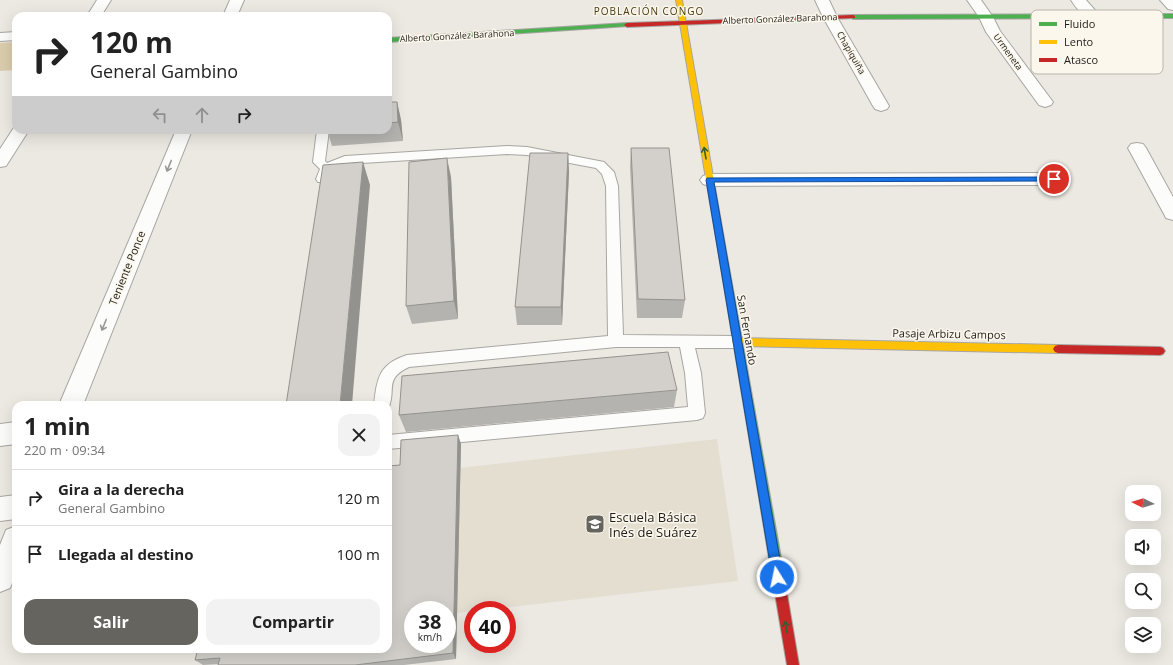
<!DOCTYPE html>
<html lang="es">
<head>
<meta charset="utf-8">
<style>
	body { margin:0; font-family:"Open Sans",sans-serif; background:#f2f2f2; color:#222; height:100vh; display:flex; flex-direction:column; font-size:15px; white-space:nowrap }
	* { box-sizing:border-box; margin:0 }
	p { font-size:13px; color:#767676 }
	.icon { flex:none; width:22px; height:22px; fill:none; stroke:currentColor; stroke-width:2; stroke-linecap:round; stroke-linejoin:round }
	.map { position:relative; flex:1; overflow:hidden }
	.sheet { position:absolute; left:12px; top:401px; width:380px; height:252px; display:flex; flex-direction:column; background:#fff; border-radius:12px; box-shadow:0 4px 16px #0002 }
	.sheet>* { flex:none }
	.guide { position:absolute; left:12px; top:12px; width:380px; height:122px; border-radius:12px; box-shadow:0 4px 16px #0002; background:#fff; color:#222; overflow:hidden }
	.needle { width:26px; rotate:275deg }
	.controls { position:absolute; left:1125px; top:485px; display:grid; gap:8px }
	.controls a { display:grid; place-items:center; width:36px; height:36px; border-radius:8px; background:#fff; box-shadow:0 4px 16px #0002; font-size:20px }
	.speed { position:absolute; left:404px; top:601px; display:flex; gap:8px; font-size:20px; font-weight:700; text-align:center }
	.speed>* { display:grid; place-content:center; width:52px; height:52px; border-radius:50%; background:#fff; box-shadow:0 4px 16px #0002; line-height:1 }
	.speed small { font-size:10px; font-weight:400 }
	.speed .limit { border:6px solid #d22; background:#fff; color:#111 }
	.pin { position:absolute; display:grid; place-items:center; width:34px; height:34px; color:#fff; margin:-17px; border:2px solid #fff; border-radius:50%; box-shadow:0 1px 4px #0007 }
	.me { position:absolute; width:44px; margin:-22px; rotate:350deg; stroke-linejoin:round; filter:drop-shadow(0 0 3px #0008) }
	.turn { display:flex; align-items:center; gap:14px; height:84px; padding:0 12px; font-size:18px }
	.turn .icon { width:52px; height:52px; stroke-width:2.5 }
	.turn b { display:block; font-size:28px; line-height:34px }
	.lanes { display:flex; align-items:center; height:38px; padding:0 12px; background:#0003; justify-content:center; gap:20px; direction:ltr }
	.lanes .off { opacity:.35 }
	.round { display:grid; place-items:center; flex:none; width:42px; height:42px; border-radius:12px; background:#f2f2f2 }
	.headline { display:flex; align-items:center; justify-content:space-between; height:68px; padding:0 12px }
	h1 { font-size:24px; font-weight:700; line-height:30px }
	.primary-button { display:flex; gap:8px; margin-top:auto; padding:8px 12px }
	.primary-button a { flex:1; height:46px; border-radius:12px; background:#66645f; color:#fff; font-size:16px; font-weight:700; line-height:46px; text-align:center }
	.primary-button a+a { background:#f2f2f2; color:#222 }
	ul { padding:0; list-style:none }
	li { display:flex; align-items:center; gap:12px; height:56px; padding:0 12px; border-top:1px solid #e0e0e0 }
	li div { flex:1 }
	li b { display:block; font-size:15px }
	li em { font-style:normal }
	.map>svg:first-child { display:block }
	.built { fill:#e4ded1 }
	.green { fill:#dacdad }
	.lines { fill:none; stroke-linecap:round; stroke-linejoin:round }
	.lane-casing { stroke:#a8a6a2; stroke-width:2 }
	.street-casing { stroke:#a8a6a2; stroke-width:2 }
	.fast-casing { stroke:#a8a6a2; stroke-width:2 }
	.slow-casing { stroke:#a8a6a2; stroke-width:2 }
	.jam-casing { stroke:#a8a6a2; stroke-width:2 }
	.lane { fill:#fcfcfb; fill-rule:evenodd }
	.street { fill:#fcfcfb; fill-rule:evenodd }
	.fast { fill:#4caf50; fill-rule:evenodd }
	.slow { fill:#ffc107; fill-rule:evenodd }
	.jam { fill:#c62828; fill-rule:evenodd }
	.wall { fill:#b5b3af }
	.shaded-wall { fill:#94928e }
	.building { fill:#d3d0cb; stroke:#94928e; fill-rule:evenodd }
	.oneway { stroke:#335f32 }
	.oneway2 { stroke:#989895 }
	.route { fill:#1a73e8; stroke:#114b97 }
	.labels { text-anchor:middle; stroke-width:3; stroke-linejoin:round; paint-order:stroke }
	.far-street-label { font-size:9px; fill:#1e1d19; stroke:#fcf7ec }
	.far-neighbourhood-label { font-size:10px; letter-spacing:1px; fill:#473810; stroke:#fcf7ec }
	.street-label { font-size:11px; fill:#1e1d19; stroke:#fcf7ec }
	.near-poi-label { font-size:13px; fill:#1e1d19; stroke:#fcf7ec; text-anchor:start }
	.key { fill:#fcf7ec; stroke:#b9b6ad; stroke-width:1 }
	.key-label { font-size:11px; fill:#1e1d19 }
</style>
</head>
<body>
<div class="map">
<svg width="1173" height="665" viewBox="0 0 1173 665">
	<rect width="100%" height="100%" fill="#ece9e2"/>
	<polygon class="built" points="717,439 738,581 457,613 460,468"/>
	<polygon class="green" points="16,42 16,70 0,71 0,43"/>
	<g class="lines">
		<g class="lane-casing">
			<path id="lane" d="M317,130H329L325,161L327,163L345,156L507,146L527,147L604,162L614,172L618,186L623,335L737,336L742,338L745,342L742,346L737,348H695L701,373L705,413L703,418L697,420L388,449V435L688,407L685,373L680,347H616L409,367C383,379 397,390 388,409V405H374C377,378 379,364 407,355L608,336L606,186L602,174L596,168L527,155L507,154L346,164C332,168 333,171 326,182H318L316,179L320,169L313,162Z"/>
		</g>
		<g class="street-casing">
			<g id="street">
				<polygon points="97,0 111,0 101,16 87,16"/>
				<polygon points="230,0 244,0 237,16 223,16"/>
				<polygon points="815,0 829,0 837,17 889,106 887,109 881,111 875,109 873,106 823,17"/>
				<polygon points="967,0 981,0 993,17 1000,31 1053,102 1051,105 1045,107 1039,105 986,32 979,17"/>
				<path d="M1071,0H1086L1101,17L1099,20C1087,23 1077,9 1071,0Z"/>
				<polygon points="1160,0 1173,0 1173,10 1168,9"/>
				<polygon points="16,32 16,40 0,41 0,33"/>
				<polygon points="15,126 16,130 29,130 6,166 0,167 0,149"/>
				<polygon points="176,130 192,130 83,405 59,405"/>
				<polygon points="1137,143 1143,144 1146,148 1173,197 1173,220 1166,218 1164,214 1128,148 1131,144"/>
				<polygon points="1054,173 1060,175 1063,179 1060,183 1054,185 709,186 703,184 700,180 703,176 709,174"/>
				<polygon points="16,422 16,444 0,446 0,424"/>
				<polygon points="16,495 16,519 0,521 0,497"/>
				<polygon points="16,526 16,573 10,588 0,592 0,545 6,530"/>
			</g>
		</g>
		<g class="fast-casing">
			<g id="fast">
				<polygon points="1173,14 1173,18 853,19 850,17 853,15"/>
				<polygon points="627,23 629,24 629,26 388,42 388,38"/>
				<polygon points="723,253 727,256 781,558 779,562 775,564 771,562 769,558 719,256"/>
			</g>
		</g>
		<g class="slow-casing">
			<g id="slow">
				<polygon points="676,0 682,0 727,256 723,259 719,256"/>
				<polygon points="737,338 1058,345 1061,346 1063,349 1061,352 1058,353 737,346 734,345 732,342 734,339"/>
			</g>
		</g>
		<g class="jam-casing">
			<g id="jam">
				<polygon points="853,15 855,16 855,18 627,27 624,25 627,23"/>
				<polygon points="1058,345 1160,347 1163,348 1165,351 1163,354 1160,355 1058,353 1055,352 1053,349 1055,346"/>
				<polygon points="775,552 779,554 781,558 799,665 787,665 769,558 771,554"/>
			</g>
		</g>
		<use href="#lane" class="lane"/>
		<use href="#street" class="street"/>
		<use href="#fast" class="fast"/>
		<use href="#slow" class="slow"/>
		<use href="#jam" class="jam"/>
	</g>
	<g class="wall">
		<polygon points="388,102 397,102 401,120 403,141 332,146 327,130 388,130"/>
		<polygon points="631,148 685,300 682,318 637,318 630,166"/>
		<polygon points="568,153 569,172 562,325 517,325 515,307"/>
		<polygon points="451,177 458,319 412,324 406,306"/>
		<polygon points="677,390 674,407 406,432 399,415"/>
		<polygon points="458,435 461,444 456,659 404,665 218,665 219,664 203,665 195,660 400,465"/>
	</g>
	<g class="shaded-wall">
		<polygon points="397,102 401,120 403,141 398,122"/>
		<polygon points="568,153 569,172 562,325 561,307"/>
		<polygon points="447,158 451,177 458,319 454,301"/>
		<polygon points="363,162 370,185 352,405 340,405"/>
		<polygon points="458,435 461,444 456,659 453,653"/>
	</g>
	<g class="building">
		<polygon points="388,102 397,102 398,122 388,123"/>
		<polygon points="631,148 669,148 685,300 638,299"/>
		<polygon points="530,153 568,153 561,307 515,307"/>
		<polygon points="447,158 454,301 406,306 409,162"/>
		<polygon points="363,162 340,405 286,405 323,165"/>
		<polygon points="668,352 677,390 399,415 402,376"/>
		<path d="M458,435L453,653L355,665H218L220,658L195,660L198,649H388V466L400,465L401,440ZM413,610H447V644H413Z"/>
	</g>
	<defs><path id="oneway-shaft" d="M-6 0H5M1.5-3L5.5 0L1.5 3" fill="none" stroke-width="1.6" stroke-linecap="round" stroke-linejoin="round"/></defs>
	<g class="oneway">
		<use href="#oneway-shaft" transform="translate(705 153) rotate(-100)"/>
		<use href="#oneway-shaft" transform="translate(786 627) rotate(-100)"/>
	</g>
	<g class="oneway2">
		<use href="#oneway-shaft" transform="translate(169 166) rotate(112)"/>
		<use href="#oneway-shaft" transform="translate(104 325) rotate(112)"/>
	</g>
	<polygon class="route" points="1054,177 1058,179 1057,181 714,182 783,577 781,581 777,583 773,581 706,180 707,178"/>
	<defs>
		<g id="school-square" transform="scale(1)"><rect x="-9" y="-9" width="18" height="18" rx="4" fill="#66645f" stroke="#fcf7ec"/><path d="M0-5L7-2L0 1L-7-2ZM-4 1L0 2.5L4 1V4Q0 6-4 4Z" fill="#fff"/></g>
	</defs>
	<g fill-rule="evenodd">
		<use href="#school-square" x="595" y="524"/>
	</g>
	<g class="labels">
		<g class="far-street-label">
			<text transform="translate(780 19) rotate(-2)" y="3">Alberto González Barahona</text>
			<text transform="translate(457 36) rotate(-3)" y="3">Alberto González Barahona</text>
			<text transform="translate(1008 52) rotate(54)" y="3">Urmeneta</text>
			<text transform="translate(851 53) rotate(60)" y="3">Chapiquiña</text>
		</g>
		<g class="far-neighbourhood-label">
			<text x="649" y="15">POBLACIÓN CONGO</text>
		</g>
		<g class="street-label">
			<text transform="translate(127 268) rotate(-68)" y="4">Teniente Ponce</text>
			<text transform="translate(747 330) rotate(80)" y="4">San Fernando</text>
			<text transform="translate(949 334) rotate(1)" y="4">Pasaje Arbizu Campos</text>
		</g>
		<g class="near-poi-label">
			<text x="609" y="522">Escuela Básica<tspan x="609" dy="15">Inés de Suárez</tspan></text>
		</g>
	</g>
	<rect x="1031" y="10" width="132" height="64" rx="6" class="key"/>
	<rect x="1039" y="22" width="18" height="4" fill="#4caf50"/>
	<rect x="1039" y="40" width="18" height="4" fill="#ffc107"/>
	<rect x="1039" y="58" width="18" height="4" fill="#c62828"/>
	<g class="key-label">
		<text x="1064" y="28">Fluido</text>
		<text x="1064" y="46">Lento</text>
		<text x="1064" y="64">Atasco</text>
	</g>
</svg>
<div class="controls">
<a><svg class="needle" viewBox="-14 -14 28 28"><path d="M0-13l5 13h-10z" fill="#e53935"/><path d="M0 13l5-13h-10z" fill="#767676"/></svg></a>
<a><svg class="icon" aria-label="sound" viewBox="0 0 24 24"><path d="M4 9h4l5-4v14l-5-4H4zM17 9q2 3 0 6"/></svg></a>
<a><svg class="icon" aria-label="search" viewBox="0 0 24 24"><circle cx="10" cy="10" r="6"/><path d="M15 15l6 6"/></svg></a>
<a><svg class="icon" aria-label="layers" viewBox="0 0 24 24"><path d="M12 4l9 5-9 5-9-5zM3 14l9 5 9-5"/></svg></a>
</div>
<div class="speed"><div>38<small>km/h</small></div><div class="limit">40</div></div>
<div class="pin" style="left:1054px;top:179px;background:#d93025"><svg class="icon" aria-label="arrive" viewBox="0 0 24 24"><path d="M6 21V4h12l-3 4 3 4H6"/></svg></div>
<svg class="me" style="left:777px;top:577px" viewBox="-20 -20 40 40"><circle r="17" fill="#1a73e8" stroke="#fff" stroke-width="3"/><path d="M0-11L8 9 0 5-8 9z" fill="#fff"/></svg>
<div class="guide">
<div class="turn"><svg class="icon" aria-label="right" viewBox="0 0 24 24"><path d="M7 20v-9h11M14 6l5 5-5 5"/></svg><div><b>120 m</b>General Gambino</div></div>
<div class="lanes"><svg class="icon off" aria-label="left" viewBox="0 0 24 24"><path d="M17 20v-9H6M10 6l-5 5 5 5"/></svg><svg class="icon off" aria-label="ahead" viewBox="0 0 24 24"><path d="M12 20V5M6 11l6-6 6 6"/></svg><svg class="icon" aria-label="right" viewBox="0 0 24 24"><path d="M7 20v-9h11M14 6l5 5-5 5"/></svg></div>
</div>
<section class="sheet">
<div class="headline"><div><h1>1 min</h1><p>220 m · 09:34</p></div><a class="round"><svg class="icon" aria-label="close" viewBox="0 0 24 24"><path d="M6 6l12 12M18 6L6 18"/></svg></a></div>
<ul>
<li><svg class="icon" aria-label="right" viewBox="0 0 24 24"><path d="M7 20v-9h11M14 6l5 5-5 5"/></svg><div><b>Gira a la derecha</b><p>General Gambino</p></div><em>120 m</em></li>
<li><svg class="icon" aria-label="arrive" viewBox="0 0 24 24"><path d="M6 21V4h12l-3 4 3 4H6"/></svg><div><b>Llegada al destino</b></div><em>100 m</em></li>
</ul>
<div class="primary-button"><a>Salir</a><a>Compartir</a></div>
</section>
</div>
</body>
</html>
